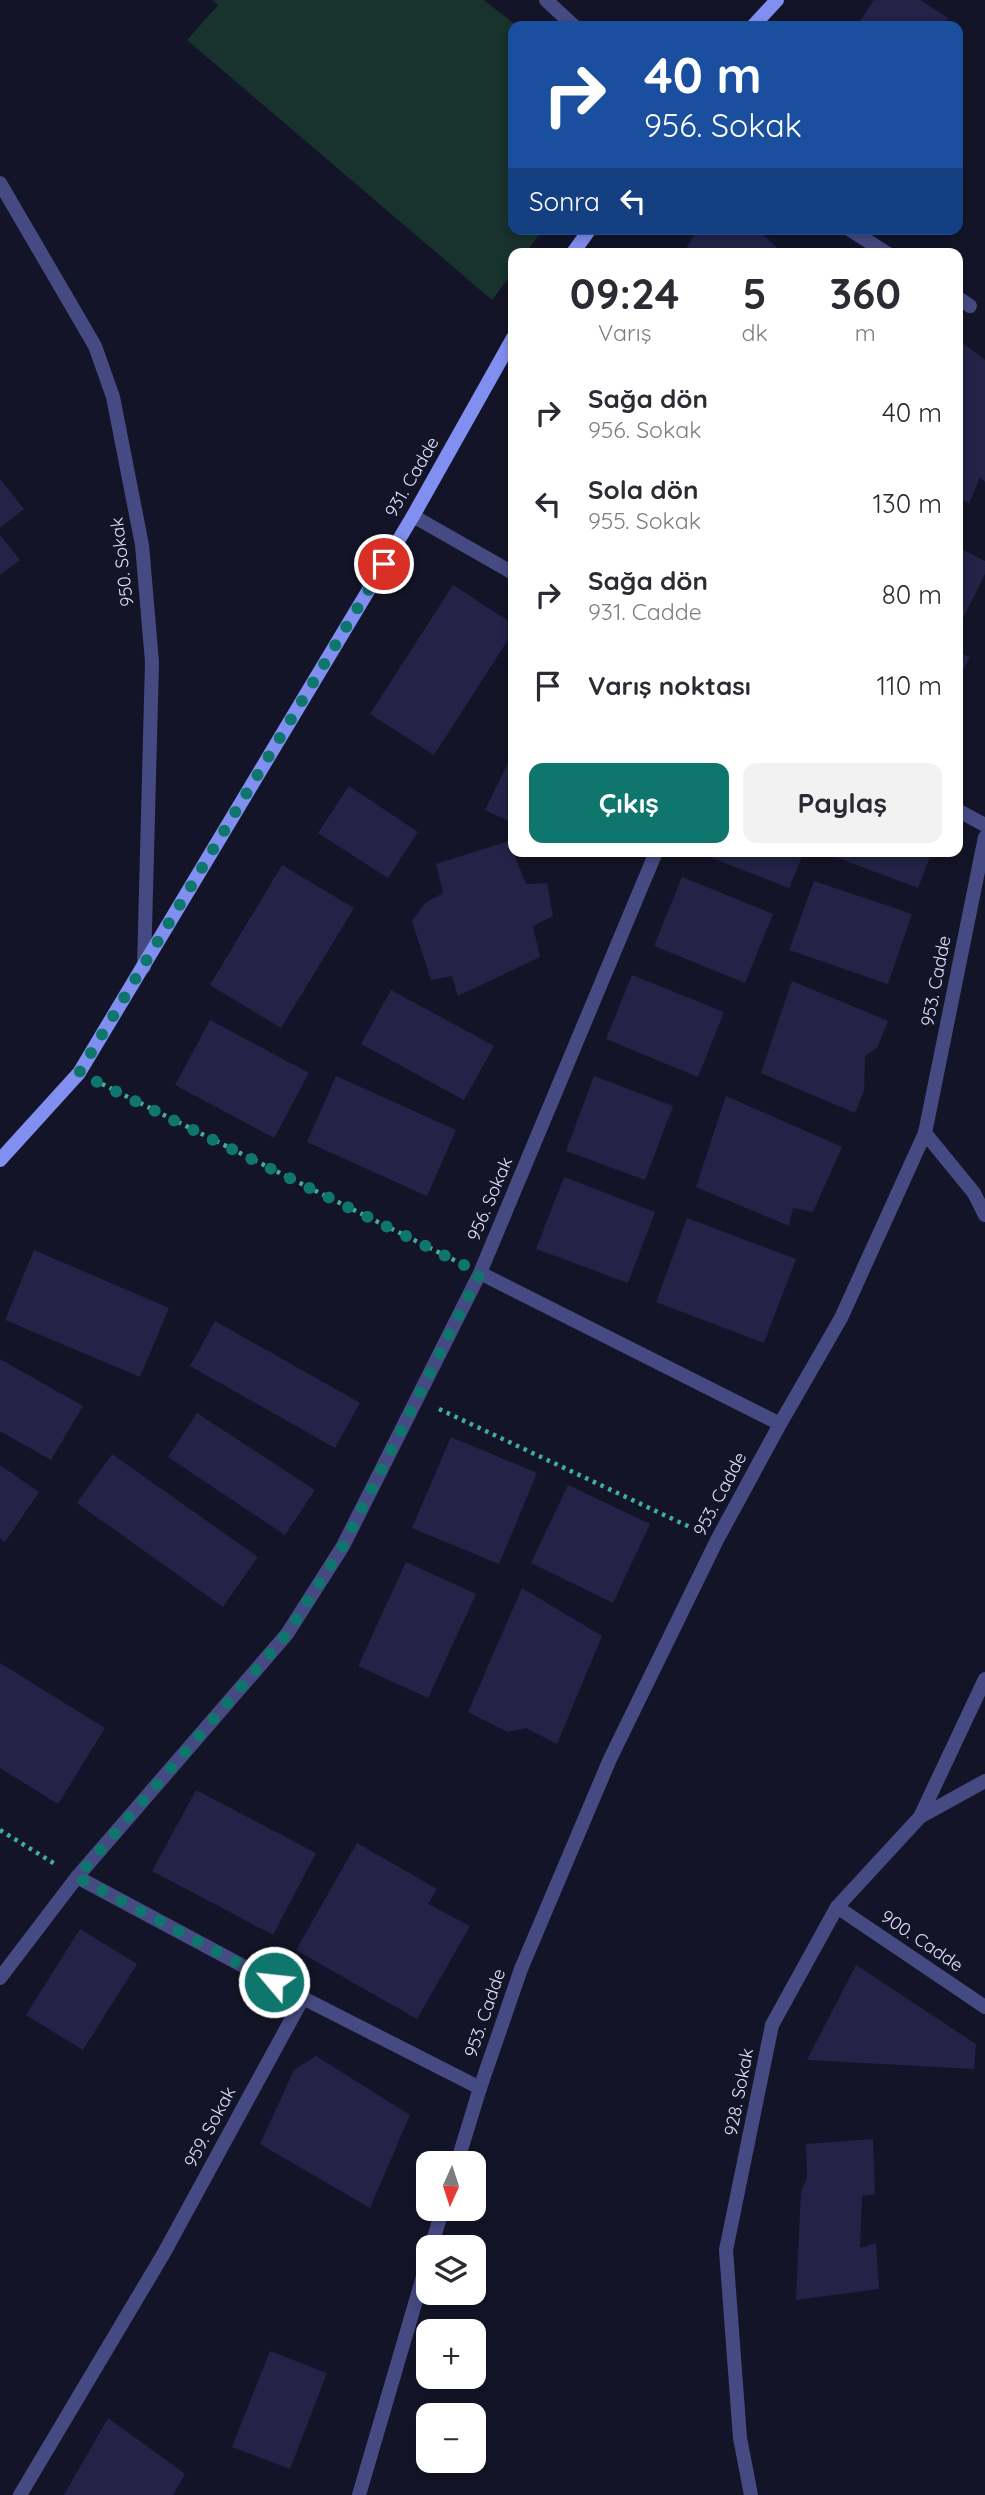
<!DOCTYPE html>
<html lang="tr">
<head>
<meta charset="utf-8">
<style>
	body { margin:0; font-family:Quicksand,sans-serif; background:#f2f2f3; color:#2b2b33; height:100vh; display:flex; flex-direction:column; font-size:26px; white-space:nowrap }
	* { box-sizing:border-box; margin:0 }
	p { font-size:23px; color:#7c7c81 }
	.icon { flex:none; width:38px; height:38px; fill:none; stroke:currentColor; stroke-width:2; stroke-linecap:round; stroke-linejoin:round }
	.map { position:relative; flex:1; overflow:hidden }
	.panel { position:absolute; left:508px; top:248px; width:455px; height:609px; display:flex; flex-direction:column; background:#fff; border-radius:14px; box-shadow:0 4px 10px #0003 }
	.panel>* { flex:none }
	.banner { position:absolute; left:508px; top:21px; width:455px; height:214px; border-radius:14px; box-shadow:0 4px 10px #0003; background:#1a4fa0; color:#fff; overflow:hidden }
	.needle { width:46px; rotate:183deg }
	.tools { position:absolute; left:416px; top:2151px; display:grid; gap:14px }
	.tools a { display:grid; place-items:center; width:70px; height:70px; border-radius:14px; background:#fff; box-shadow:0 4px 10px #0003; font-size:35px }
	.pin { position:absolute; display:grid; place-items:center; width:60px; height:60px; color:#fff; margin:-30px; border:4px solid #fff; border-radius:50%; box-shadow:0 2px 7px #0007 }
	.me { position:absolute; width:77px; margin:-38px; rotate:298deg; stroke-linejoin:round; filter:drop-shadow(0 0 5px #0008) }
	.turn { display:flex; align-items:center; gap:24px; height:147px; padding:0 21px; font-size:32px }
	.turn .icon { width:91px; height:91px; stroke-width:2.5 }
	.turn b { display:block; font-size:49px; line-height:60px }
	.then { display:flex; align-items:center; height:66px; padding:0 21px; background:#0003; gap:14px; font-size:26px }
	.eta { display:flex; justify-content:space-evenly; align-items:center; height:119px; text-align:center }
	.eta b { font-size:42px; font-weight:700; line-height:49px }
	.cta { display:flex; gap:14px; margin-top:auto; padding:14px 21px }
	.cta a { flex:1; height:80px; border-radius:14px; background:#0f766e; color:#fff; font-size:28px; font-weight:700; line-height:80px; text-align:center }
	.cta a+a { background:#f2f2f3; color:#2b2b33 }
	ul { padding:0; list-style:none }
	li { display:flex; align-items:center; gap:21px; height:91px; padding:0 21px }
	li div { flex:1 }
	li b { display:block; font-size:26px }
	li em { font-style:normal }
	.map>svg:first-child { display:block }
	.green { fill:#18322d }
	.building { fill:#242247 }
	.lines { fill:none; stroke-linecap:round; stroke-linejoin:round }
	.path { stroke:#40af97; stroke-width:4.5; stroke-dasharray:3.5 5; stroke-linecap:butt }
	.minor { stroke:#454b82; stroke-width:14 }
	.secondary { stroke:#818ff0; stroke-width:14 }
	.route { stroke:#0f766e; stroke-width:12; stroke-dasharray:0 21.6 }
	.labels { text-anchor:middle; stroke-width:6; stroke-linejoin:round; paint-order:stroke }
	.street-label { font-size:18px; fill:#dfe0fb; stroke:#141428 }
</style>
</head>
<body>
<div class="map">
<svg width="985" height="2495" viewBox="0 0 985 2495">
	<rect width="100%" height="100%" fill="#141428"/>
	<polygon class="green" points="212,0 484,0 517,26 513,26 513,229 543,229 525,254 513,254 513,272 492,300 187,40 218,5"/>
	<g class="building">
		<polygon points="874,0 920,0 948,18 943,26 857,26"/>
		<polygon points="698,229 757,229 784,254 683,254"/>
		<polygon points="957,339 985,360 985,482 980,477 969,504 957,496"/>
		<polygon points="0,479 24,509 0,528"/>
		<polygon points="0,535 20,560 0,575"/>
		<polygon points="957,547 985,561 985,574 961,622 957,620"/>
		<polygon points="453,585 513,624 513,632 434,755 370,714"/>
		<polygon points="957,651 970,657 957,682"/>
		<polygon points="510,759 513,761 513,823 485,810"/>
		<polygon points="349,786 418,832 388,878 318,833"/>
		<polygon points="509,841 526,884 547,883 553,916 533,926 540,957 458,996 452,976 431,980 412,921 425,903 443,893 436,864"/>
		<polygon points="706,852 804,852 789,888 704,855"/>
		<polygon points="828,852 932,852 918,888 827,854"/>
		<polygon points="282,865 354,908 281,1028 210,985"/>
		<polygon points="682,877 773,914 745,983 654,946"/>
		<polygon points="814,881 912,914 888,984 789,950"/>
		<polygon points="632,975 724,1012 698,1077 606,1039"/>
		<polygon points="792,981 888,1021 877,1048 865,1056 864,1091 855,1113 761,1073"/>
		<polygon points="391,990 494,1046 464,1100 361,1044"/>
		<polygon points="210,1020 309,1073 274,1138 175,1085"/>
		<polygon points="336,1076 456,1130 427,1196 307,1142"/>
		<polygon points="594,1076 673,1106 645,1180 566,1151"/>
		<polygon points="726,1096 842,1147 813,1212 793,1208 789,1226 696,1187"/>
		<polygon points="564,1177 655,1212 628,1283 536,1249"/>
		<polygon points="687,1218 796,1259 764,1343 656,1302"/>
		<polygon points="34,1250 169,1308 140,1377 5,1320"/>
		<polygon points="215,1321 360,1403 335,1448 190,1366"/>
		<polygon points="0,1359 83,1406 51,1460 0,1431"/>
		<polygon points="197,1413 315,1490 285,1535 168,1457"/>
		<polygon points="451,1437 537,1473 499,1564 412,1528"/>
		<polygon points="112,1454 258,1557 223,1607 77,1503"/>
		<polygon points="0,1465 39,1492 5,1542 0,1538"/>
		<polygon points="568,1485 650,1524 613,1603 531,1563"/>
		<polygon points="406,1562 476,1594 428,1698 358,1666"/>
		<polygon points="522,1588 602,1636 557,1744 526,1728 508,1732 468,1712"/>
		<polygon points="0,1663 105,1728 58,1804 0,1768"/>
		<polygon points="196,1790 316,1853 273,1935 152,1871"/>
		<polygon points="357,1843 437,1889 428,1904 470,1926 417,2019 296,1950"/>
		<polygon points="80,1929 137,1964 83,2050 26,2015"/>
		<polygon points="856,1965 976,2044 974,2069 807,2060"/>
		<polygon points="316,2056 410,2115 370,2208 260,2144 294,2070"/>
		<polygon points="873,2139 875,2194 862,2196 860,2248 876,2243 879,2289 796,2300 801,2192 807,2177 806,2144"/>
		<polygon points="270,2351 327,2373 290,2469 232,2447"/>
		<polygon points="108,2418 185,2474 173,2495 64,2495"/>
	</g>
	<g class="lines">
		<g class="path">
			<polyline points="102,1084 458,1262"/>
			<polyline points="439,1409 694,1529"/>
			<polyline points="0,1830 55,1864"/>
		</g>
		<g class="minor">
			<polyline points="546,0 574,26"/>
			<polyline points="0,183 95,346 113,397 142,545 152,662 144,967"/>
			<polyline points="849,229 888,254"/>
			<polyline points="957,297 970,306"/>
			<polyline points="413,516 513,573"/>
			<polyline points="957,810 985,825"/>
			<polyline points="925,1133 974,1193 985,1215"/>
			<polyline points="480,1273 780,1424"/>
			<polyline points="920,1817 985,1679"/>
			<polyline points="837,1907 985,2007"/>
			<polyline points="0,1978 77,1877 287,1634 343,1546 480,1273 656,852"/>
			<polyline points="303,1998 480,2088"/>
			<polyline points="457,2163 480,2088 521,1969 610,1759 717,1540 780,1424 841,1318 925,1133 985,837"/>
			<polyline points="431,2247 443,2208"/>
			<polyline points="20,2495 164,2253 303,1998 77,1877"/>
			<polyline points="359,2495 429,2256"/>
			<polyline points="751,2495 740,2438 726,2250 772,2025 837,1907 920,1817 985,1781"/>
		</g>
		<g class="secondary">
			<polyline points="753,26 777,0"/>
			<polyline points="572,254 590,229"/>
			<polyline points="0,1160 79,1073 413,516 513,338"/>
		</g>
	</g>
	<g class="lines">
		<polyline class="route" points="274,1982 77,1877 287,1634 343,1546 480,1273 79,1073 384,564"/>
	</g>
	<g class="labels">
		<g class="street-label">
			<text transform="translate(412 477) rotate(-60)" y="6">931. Cadde</text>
			<text transform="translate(122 562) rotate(-97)" y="6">950. Sokak</text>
			<text transform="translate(936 981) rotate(-79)" y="6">953. Cadde</text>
			<text transform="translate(490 1199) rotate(-67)" y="6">956. Sokak</text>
			<text transform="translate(720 1494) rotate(-62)" y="6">953. Cadde</text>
			<text transform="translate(922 1941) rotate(34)" y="6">900. Cadde</text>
			<text transform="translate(485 2013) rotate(-71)" y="6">953. Cadde</text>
			<text transform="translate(739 2092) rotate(-79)" y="6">928. Sokak</text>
			<text transform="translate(210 2127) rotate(-62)" y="6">959. Sokak</text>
		</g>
	</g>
</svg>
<div class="tools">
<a><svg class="needle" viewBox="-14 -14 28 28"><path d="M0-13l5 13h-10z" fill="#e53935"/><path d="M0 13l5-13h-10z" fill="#7c7c81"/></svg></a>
<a><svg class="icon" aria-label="layers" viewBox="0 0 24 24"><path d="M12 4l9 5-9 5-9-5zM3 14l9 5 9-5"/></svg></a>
<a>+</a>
<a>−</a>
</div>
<div class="pin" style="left:384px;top:564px;background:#d93025"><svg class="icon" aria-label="arrive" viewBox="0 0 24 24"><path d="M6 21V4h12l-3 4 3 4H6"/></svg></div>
<svg class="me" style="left:274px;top:1982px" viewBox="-20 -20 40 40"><circle r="17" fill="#0f766e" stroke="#fff" stroke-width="3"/><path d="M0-11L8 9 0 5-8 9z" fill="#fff"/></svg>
<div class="banner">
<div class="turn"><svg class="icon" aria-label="right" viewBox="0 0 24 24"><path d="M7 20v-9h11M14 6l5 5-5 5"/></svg><div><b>40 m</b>956. Sokak</div></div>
<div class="then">Sonra<svg class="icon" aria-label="left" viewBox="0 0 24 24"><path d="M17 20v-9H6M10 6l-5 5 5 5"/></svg></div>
</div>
<section class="panel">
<div class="eta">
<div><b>09:24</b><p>Varış</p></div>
<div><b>5</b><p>dk</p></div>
<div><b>360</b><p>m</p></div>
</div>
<ul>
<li><svg class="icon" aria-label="right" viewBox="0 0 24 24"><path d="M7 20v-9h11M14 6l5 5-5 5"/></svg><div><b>Sağa dön</b><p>956. Sokak</p></div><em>40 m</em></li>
<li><svg class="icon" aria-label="left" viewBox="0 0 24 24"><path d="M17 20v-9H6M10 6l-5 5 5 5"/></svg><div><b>Sola dön</b><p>955. Sokak</p></div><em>130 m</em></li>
<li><svg class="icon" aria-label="right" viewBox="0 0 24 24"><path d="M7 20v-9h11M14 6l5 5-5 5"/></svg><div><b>Sağa dön</b><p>931. Cadde</p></div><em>80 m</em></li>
<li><svg class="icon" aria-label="arrive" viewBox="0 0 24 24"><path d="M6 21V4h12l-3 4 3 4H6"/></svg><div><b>Varış noktası</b></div><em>110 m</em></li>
</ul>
<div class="cta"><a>Çıkış</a><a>Paylaş</a></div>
</section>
</div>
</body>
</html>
